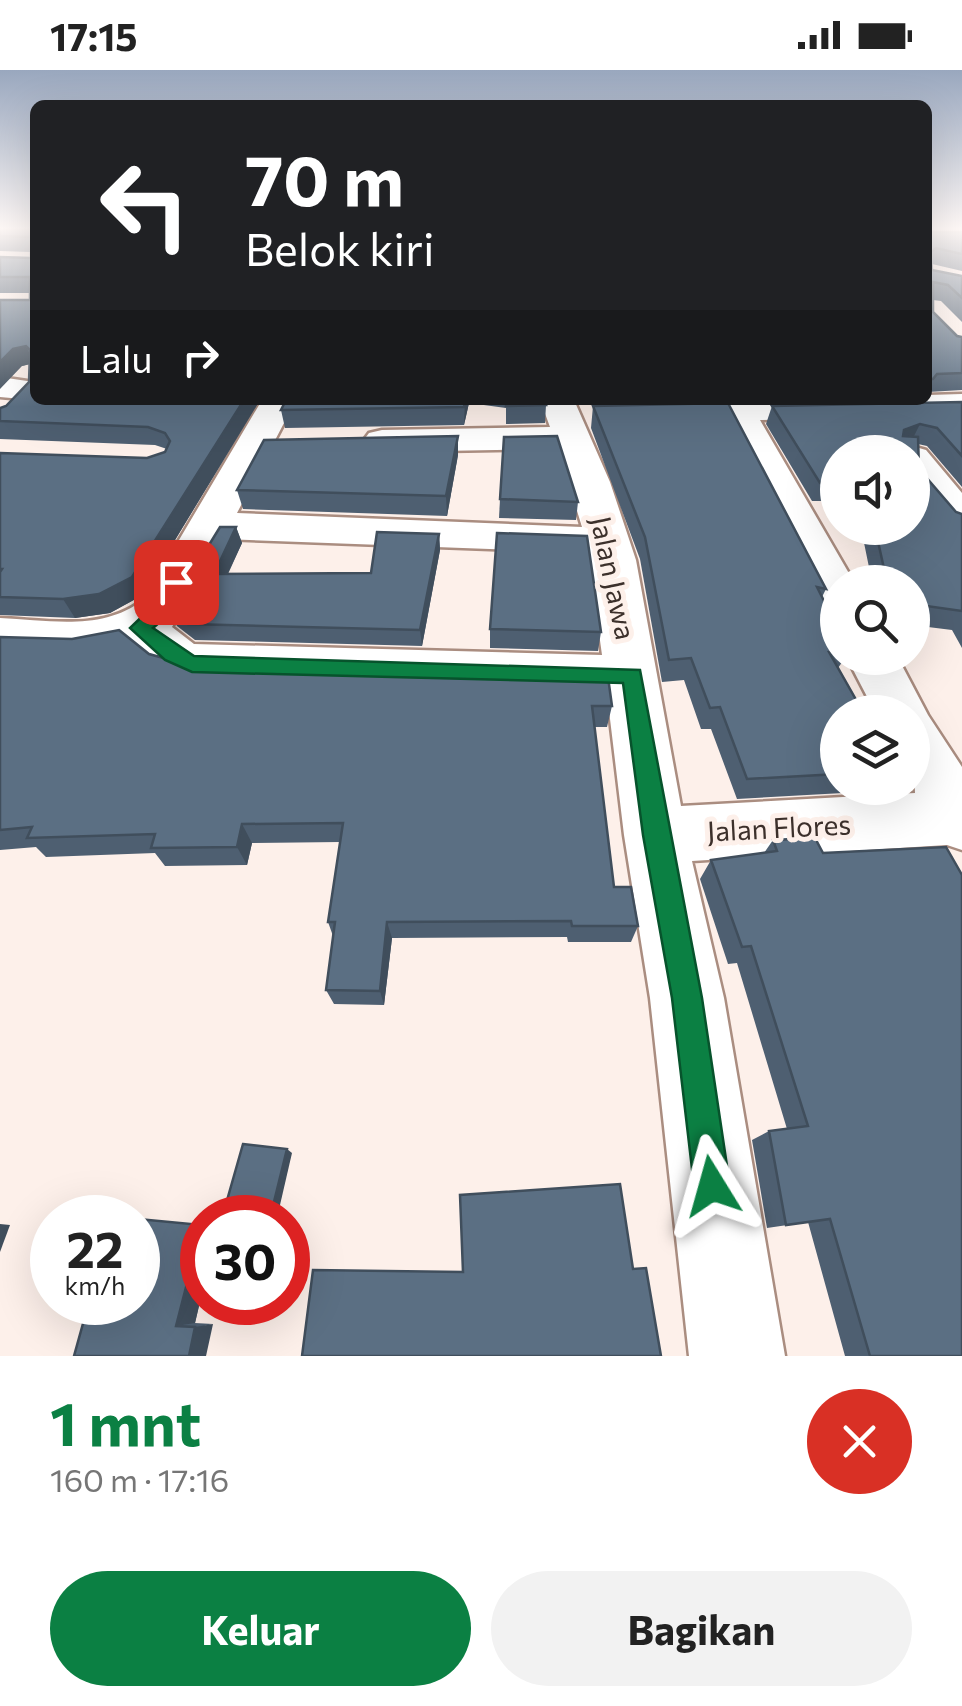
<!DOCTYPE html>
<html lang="id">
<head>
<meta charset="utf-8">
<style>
	body { margin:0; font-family:Commissioner,sans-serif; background:#f2f2f2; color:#222; height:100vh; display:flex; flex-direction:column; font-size:38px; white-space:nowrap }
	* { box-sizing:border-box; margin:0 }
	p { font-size:32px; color:#767676 }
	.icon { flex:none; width:55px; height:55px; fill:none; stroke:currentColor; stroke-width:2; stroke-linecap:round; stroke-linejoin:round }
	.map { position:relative; height:1286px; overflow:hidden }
	.panel { display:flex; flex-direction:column; background:#fff; flex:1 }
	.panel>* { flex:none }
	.top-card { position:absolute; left:30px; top:30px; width:902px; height:305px; border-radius:15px; box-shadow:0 10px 40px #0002; background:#202124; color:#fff; overflow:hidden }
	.tools { position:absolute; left:820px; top:365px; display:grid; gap:20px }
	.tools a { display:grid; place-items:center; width:110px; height:110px; border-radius:50%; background:#fff; box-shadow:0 10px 40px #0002; font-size:50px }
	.speed { position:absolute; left:30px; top:1125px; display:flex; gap:20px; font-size:50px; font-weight:700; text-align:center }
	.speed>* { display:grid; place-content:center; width:130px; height:130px; border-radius:50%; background:#fff; box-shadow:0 10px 40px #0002; line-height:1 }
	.speed small { font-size:25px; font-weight:400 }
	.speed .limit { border:15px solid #d22; background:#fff; color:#111 }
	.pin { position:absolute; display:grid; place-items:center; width:85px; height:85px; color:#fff; margin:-42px; border-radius:20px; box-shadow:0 5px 15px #0006 }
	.me { position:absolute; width:110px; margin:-55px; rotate:352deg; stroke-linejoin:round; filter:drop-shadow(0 0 8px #0008) }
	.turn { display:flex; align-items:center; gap:35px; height:210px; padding:0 50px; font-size:45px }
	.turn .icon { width:130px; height:130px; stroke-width:2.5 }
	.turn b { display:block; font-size:70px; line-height:85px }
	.then { display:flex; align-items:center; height:95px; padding:0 50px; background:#0003; gap:20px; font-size:38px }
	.round { display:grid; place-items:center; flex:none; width:105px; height:105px; border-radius:52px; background:#f2f2f2 }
	.head { display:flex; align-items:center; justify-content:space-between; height:170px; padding:0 50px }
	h1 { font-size:60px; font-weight:700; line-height:75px; color:#0b8043 }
	.button { display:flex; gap:20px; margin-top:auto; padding:20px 50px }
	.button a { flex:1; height:115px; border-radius:60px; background:#0b8043; color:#fff; font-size:40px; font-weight:700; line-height:115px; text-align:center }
	.button a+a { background:#f2f2f2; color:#222 }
	.status { display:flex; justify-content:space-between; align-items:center; height:70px; padding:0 50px; background:#fff; direction:ltr }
	.status svg { height:28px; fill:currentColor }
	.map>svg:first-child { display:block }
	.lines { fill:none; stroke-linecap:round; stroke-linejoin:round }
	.minor-casing { stroke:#aa8d80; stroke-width:5 }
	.minor { fill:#fff; fill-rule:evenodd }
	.wall { fill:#4e5f71 }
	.shaded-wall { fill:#404e5c }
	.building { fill:#5b6f83; stroke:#404e5c; stroke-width:2.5 }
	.route { fill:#0b8043; stroke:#07532c; stroke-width:2.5 }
	.labels { text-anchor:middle; stroke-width:10; stroke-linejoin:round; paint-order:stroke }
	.street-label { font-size:28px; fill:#3c302b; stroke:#fdf0ea }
</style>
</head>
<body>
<div class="status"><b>17:15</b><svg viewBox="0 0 49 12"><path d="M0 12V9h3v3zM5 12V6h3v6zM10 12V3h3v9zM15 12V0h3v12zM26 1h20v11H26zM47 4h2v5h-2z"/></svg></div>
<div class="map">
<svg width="962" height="1286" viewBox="0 0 962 1286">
	<rect width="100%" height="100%" fill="#fdf0ea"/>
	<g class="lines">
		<g class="minor-casing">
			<g id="minor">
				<polygon points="0,307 34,312 35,325 22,329 0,327"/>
				<polygon points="962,324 962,346 760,350 854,512 838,512 838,541 821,536 814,525 724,351 642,350 637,342 642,334 655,331 928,330 928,325"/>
				<path d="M262,330H296L237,443L582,457L558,379L382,382L369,379L363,371L369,363L382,360L550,357L540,330H574L610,412L636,490L681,736L915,723L912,642H875L847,588H898L928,645L962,697V780L947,775L692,791L724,928L785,1286H689L650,928L624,765L607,624L210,615L161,602L132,578L86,587L0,584V548C49,550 103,562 144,529ZM223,469L570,482L587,476L602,585L194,574L172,557Z"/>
				<polygon points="912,376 926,380 962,423 962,463 947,459 912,415 912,382 896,382"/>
			</g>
		</g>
		<use href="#minor" class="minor"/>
	</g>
	<g class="wall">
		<polygon points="0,157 35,157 260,330 141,526 110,543 75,548 0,545 0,383 147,388 165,382 167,379 155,375 0,369 0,351 6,336 29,312 30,294 22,296 30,223 0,223 0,187 31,188 31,182 0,181"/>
		<polygon points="928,162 962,162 962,201 932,194 932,200 962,206 962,252 941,231 933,230 933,242 957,266 962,267 962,320 928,322"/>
		<polygon points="286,330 544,330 546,335 545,353 506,354 506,338 469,333 464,355 285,358 281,340"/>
		<polygon points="962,332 962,417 927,376 918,374 919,399 956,442 962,444 962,578 952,560 912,555 912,512 872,512 861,458 912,458 838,382 838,431 812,431 766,354 772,336"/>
		<polygon points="593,336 826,519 822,527 838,559 838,588 845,588 838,598 838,718 882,718 879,721 737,729 711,659 701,659 684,610 662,612 640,489 591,358"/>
		<polygon points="458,385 447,446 243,439 237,420"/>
		<polygon points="500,429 578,432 576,450 499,448"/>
		<polygon points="236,457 242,473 228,504 371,503 439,464 440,480 422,576 195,570 177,556 169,540"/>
		<polygon points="490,559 601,562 598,581 490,578"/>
		<polygon points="0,567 149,584 200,598 612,636 607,657 594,657 614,817 638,856 631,872 568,872 567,867 392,868 384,935 334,934 326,920 333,866 328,852 340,772 252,773 247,795 165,796 155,783 46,787 36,777 0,780"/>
		<polygon points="773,770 962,1286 845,1286 808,1152 767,1158 752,1070 769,1061 787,1059 737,893 728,894 700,809 711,790 764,783"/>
		<polygon points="202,1155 202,1223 195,1253 213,1254 74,1286"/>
	</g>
	<g class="shaded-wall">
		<polygon points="26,276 34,293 22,296 0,319 0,292 13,279"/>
		<polygon points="244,330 260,330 141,526 110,543 75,548 63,529"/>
		<polygon points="465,330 468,330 469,333 464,355"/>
		<polygon points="920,354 911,372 895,378 904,360"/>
		<polygon points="458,366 458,385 447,446 446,426"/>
		<polygon points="236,457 242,473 220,520 214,504"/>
		<polygon points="439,464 440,480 422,576 420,560"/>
		<polygon points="242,754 252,773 247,795 237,777"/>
		<polygon points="387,852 392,868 384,935 380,921"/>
		<polygon points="287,1079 292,1083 277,1148 270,1148"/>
		<polygon points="0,1154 10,1155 0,1182"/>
		<polygon points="202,1159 202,1223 195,1253 176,1256"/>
		<polygon points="213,1254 206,1286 189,1286 195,1257"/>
	</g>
	<g class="building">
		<polygon points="0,157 35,157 35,330 244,330 132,507 99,524 63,529 0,527 0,502 2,499 0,499 0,383 147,388 165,382 170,371 165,363 148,357 0,351 0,338 6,336 29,312 30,280 26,276 13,279 0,292 0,230 30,230 30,207 0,207 0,187 31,188 31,167 0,166"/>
		<polygon points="928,162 962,162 962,184 936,178 931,182 928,178"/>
		<polygon points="928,184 931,184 932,200 962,206 962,228 948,215 933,212 933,242 957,266 962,267 962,303 937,304 933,309 928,309"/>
		<polygon points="286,330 465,330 464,337 281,340"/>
		<polygon points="507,330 544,330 546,335 506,336"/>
		<polygon points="962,332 962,386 937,358 920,354 904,360 903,366 918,367 919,399 956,442 962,444 962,541 912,534 912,512 887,512 875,458 912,458 912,382 838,382 838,412 820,413 772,336"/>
		<polygon points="728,333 826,519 817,517 838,559 838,581 829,582 863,642 838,642 838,704 747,709 720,637 710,638 691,588 669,590 645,467 593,336"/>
		<polygon points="458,366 446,426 237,420 264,370"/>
		<polygon points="557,366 578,432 500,429 504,367"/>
		<polygon points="220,457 236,457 214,504 371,503 377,462 439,464 420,560 188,554 169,540"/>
		<polygon points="497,463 587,466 601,562 490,559"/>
		<polygon points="119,560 149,584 200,598 608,607 612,636 592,636 614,817 631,817 638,856 572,856 571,851 387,852 380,921 326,920 335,852 328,852 343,753 242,754 237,777 151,778 155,764 27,768 32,757 0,760 0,567 72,569"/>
		<polygon points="815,768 823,783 946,777 962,805 962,1286 870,1286 830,1149 786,1155 769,1061 808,1056 751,876 742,877 711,790 777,781 773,770"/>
		<polygon points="243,1074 287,1079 270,1148 222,1148"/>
		<polygon points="620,1114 633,1199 646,1198 661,1286 302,1286 313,1200 463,1202 460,1125"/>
		<polygon points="138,1149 202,1155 176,1256 195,1257 189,1286 74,1286 89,1232 138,1232"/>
	</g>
	<linearGradient id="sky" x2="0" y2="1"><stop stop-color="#99a7be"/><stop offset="0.47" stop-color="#fef8f6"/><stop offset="1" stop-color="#fef8f6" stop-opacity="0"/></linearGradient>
	<rect width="962" height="337" fill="url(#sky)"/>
	<polygon class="route" points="176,505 186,512 168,545 153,558 194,586 640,600 702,928 730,1116 724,1128 712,1133 700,1128 694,1116 672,928 643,765 623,613 192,602 165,590 130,558 153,536 170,507"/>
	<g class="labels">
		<g class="street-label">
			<text transform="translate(613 508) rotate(78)" y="10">Jalan Jawa</text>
			<text transform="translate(779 758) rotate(-3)" y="10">Jalan Flores</text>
		</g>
	</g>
</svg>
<div class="tools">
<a><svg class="icon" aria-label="sound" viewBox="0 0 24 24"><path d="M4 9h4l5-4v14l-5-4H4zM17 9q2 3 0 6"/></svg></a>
<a><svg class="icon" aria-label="search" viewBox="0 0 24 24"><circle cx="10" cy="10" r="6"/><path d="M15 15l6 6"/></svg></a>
<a><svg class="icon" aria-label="layers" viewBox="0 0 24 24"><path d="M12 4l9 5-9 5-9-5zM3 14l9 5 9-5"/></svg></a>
</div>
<div class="speed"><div>22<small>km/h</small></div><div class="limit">30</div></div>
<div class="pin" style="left:176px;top:512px;background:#d93025"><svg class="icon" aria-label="arrive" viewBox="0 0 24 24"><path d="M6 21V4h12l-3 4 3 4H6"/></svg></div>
<svg class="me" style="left:712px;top:1116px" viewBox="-20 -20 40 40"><path d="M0-17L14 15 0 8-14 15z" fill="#0b8043" stroke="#fff" stroke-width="4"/></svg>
<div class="top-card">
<div class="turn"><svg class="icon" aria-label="left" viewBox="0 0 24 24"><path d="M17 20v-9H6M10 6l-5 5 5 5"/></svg><div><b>70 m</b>Belok kiri</div></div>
<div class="then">Lalu<svg class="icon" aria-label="right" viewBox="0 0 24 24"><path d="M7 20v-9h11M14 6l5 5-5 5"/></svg></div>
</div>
</div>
<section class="panel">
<div class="head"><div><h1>1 mnt</h1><p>160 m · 17:16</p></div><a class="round" style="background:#d93025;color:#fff"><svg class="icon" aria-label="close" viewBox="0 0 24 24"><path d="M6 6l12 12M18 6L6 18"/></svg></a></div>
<div class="button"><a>Keluar</a><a>Bagikan</a></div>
</section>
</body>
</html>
